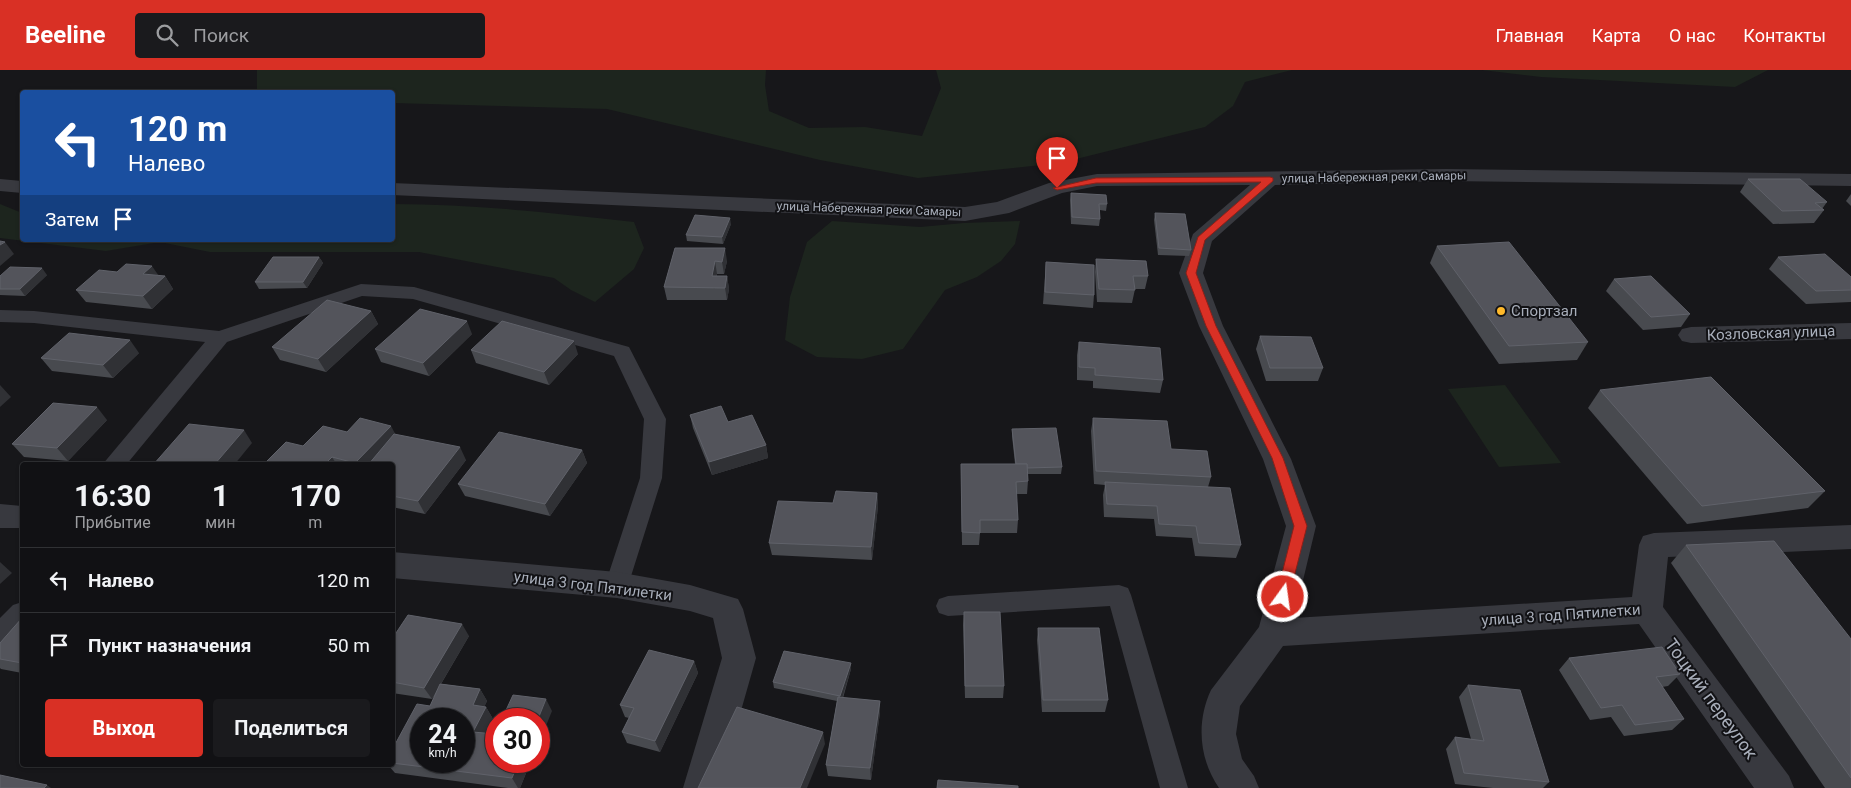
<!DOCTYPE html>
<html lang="ru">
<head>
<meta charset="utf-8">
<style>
	body { margin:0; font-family:Roboto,sans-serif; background:#1a1a1d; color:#f1f3f6; height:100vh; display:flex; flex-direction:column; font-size:19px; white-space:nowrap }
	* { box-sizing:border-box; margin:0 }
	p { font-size:16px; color:#9c9da0 }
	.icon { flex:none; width:28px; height:28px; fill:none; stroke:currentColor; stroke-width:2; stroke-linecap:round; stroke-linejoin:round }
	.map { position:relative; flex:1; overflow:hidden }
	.details { position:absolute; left:20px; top:392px; width:375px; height:305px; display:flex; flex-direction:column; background:#111114; border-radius:5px; box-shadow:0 1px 4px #0004,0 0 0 1px #303134 }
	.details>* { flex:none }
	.banner { position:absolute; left:20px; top:20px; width:375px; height:152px; border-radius:5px; box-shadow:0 1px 4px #0004,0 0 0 1px #303134; background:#1a4fa0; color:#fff; overflow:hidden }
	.speed { position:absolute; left:410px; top:638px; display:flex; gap:10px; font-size:25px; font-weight:700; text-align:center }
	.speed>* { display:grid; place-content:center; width:65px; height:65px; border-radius:50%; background:#111114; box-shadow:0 1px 4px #0004,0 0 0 1px #303134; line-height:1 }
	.speed small { font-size:12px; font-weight:400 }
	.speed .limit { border:8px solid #d22; background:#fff; color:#111 }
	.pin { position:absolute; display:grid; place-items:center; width:42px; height:42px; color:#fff; margin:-51px -21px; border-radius:50% 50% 50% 0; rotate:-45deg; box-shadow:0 0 5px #0007 }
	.pin .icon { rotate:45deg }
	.me { position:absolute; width:55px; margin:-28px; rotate:14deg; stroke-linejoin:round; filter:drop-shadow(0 0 4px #0008) }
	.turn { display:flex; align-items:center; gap:18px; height:105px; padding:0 25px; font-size:22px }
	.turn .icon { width:65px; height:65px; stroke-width:2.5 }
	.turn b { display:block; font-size:35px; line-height:42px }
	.then { display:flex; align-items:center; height:48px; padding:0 25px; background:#0003; gap:10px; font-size:19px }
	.eta { display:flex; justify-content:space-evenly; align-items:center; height:85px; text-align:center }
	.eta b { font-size:30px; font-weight:700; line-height:35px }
	.primary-button { display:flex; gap:10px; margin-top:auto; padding:10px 25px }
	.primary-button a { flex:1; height:58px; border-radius:5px; background:#d93025; color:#fff; font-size:20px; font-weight:700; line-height:58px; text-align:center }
	.primary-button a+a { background:#1a1a1d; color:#f1f3f6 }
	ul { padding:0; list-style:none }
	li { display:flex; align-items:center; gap:15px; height:65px; padding:0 25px; border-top:1px solid #303134 }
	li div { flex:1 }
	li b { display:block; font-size:19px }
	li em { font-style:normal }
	header { display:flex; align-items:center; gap:30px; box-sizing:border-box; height:70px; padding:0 25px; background:#d93025; color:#fff }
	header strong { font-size:24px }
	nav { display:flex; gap:28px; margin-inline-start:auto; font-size:18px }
	.search { width:350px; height:45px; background:#1a1a1d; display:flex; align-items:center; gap:12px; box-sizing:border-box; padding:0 18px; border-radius:5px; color:#9c9da0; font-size:19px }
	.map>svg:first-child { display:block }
	.green { fill:#1d251e }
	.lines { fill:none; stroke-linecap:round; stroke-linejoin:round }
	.lane { fill:#38393f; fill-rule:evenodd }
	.street { fill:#38393f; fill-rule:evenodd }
	.wall { fill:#484a4f }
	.shaded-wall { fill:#303135 }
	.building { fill:#53545b; stroke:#60626a; fill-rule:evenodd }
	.route { fill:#d93025; stroke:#8d1f18 }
	.poi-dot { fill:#ffb92a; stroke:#121215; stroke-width:2 }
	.labels { text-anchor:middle; stroke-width:4; stroke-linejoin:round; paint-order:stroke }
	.far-street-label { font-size:12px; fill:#a8aeba; stroke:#121215 }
	.poi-label { font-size:15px; fill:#a8aeba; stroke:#121215; text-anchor:start }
	.street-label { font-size:15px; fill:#a8aeba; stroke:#121215 }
	.near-street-label { font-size:18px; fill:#a8aeba; stroke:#121215 }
</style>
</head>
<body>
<header>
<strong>Beeline</strong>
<div class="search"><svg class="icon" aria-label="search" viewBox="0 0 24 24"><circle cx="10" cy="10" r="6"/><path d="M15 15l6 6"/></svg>Поиск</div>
<nav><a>Главная</a><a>Карта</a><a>О нас</a><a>Контакты</a></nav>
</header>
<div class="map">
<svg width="1851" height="718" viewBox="0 0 1851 718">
	<rect width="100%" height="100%" fill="#17171a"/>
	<g class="green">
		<polygon points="257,0 766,0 765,15 769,41 809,58 865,57 922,66 941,18 936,0 1292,0 1245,12 1233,36 1205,57 1060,93 918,108 820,90 607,39 393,33 392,22 257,22"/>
		<polygon points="1482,0 1768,0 1735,17 1541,7"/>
		<path d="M0,134L22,143V170H392L393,134C474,134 553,143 634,152L644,178L634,199L595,232L571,220L554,208L419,182H210L160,172L106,181L0,168Z"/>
		<polygon points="832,151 920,157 964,153 1020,151 1015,174 1001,191 977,207 945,220 903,279 862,289 817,287 785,270 790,227 807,172"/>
		<polygon points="1505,315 1561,393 1499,397 1448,319"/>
	</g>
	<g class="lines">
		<g class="lane">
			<polygon points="361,214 414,217 629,277 666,349 662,408 626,522 617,525 608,522 605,515 640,408 644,349 614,286 413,229 362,226 227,272 126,395 102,395 205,272 34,253 0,252 0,240 34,241 219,261"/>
			<polygon points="1119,515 1128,518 1131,525 1188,718 1160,718 1110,536 948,546 939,543 936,536 939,529 948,526"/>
			<polygon points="22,532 22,558 9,573 0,576 0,548 13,535"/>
		</g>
		<g class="street">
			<path d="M1446,99L1851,104V116L1446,111L1275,115L1212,171L1203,203L1223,256L1291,389L1316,456L1294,548L1632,527L1639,475L1643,466L1654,463L1851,455V479L1668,487L1663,537L1789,706L1794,718H1754L1639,554L1283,576L1240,636L1236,664L1242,689L1254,706L1259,718H1219C1199,689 1196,652 1211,620L1259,557L1286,456L1263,389L1199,256L1179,203L1193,164L1250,115L1097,116L1062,123L1009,143L965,151L392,125V113L965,137L997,132L1049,113L1097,104Z"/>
			<polygon points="0,109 22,111 22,123 0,121"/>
			<polygon points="1851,253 1851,269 1691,273 1682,271 1678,265 1682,259 1691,257"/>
			<polygon points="0,434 22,436 22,458 0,458"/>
			<polygon points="392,482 617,502 690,515 738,529 743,539 756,588 719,718 683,718 722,588 713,548 690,541 617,528 392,508"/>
		</g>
	</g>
	<g class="wall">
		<polygon points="1748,109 1827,132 1822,139 1824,140 1814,153 1773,154 1740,122"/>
		<polygon points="1071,123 1107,134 1106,141 1100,140 1100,149 1099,156 1071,154 1070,130"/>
		<polygon points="1851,124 1851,136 1846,131"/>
		<polygon points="1155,143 1191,180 1189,186 1158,185 1154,150"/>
		<polygon points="731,154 723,174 687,171 686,165"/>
		<polygon points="1437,176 1588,272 1577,290 1499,294 1430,193"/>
		<polygon points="675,178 727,191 724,204 717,204 717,206 727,206 729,219 727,230 667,230 664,217"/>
		<polygon points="319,187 323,193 307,218 259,219 255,212"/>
		<polygon points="1778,187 1851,207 1851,232 1806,234 1769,199"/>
		<polygon points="1096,189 1148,206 1145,219 1135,219 1132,233 1097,232 1095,202"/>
		<polygon points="1046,192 1094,225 1093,238 1043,234"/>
		<polygon points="47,205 25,226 0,225 0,206"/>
		<polygon points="159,206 165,206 173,219 152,239 86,232 76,220"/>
		<polygon points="1614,209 1690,244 1681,257 1643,260 1606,221"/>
		<polygon points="371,241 378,254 326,302 280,290 272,277"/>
		<polygon points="472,264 429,306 381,292 375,279"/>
		<polygon points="1260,266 1323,298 1318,311 1266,311 1256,279"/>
		<polygon points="1079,272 1163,310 1160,323 1093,318 1093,311 1077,310 1077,285"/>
		<polygon points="471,280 578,284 549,315 476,293"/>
		<polygon points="139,283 113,308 52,301 41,288"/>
		<polygon points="1600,320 1825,421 1808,438 1687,454 1588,338"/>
		<polygon points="690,345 728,352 766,375 768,388 712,405 693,358"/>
		<polygon points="1093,348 1171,379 1211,407 1208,417 1241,475 1236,488 1195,486 1192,468 1156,466 1154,449 1104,447 1103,425 1105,415 1094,414 1091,361"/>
		<polygon points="107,350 68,391 24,387 12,374"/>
		<polygon points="1012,359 1062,397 1061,404 1028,404 1028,411 1027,424 1016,424 1018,450 1017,463 980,463 979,475 962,475 961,394 1015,394 1012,366"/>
		<polygon points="347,362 395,364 466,390 425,444 392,437 392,395 263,395 303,376"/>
		<polygon points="582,380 587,393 550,446 465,426 458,414"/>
		<polygon points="877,423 878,436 872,490 772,485 769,473 833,433"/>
		<polygon points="1686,475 1851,569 1851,718 1825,718 1671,493"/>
		<polygon points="964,542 1004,616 1003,628 965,628 963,555"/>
		<polygon points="22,548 22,603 1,599 0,598 0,573"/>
		<polygon points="1038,558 1108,630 1105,642 1042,642 1037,570"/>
		<polygon points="469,566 441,614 480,619 487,631 484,637 486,637 493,649 486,663 531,691 520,718 508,718 395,703 388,695 392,695 392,680 430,636 436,624 432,629 392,623 392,569"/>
		<polygon points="1569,588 1680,604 1668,616 1662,617 1684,649 1672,660 1624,666 1611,647 1590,650 1559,600"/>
		<polygon points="694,591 698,603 660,682 627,673 622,662 629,648 625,647 620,635"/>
		<polygon points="851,593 851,599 843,628 880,631 880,642 871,710 828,706 826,695 837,631 774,618 773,612"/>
		<polygon points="1468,615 1549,712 1543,718 1493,718 1455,714 1446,679 1455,667 1471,669 1459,627"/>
	</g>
	<g class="shaded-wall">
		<polygon points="730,148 731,154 723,174 722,167"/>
		<polygon points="5,172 14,184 0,196 0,175"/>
		<polygon points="725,178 727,191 724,204 722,192"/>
		<polygon points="319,187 323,193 307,218 303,212"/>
		<polygon points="715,191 717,204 714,219 712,206"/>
		<polygon points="152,196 161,209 143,204"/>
		<polygon points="42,198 47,205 25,226 20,219"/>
		<polygon points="165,206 173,219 152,239 143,226"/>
		<polygon points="727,206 729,219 727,230 725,218"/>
		<polygon points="371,241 378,254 326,302 318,289"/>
		<polygon points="467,251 472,264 429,306 423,293"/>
		<polygon points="130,270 139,283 113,308 103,295"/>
		<polygon points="574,271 578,284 549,315 544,302"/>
		<polygon points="0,315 11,327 0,337"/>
		<polygon points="97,337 107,350 68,391 57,378"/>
		<polygon points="391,356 398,369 373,395 356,395 355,393"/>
		<polygon points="244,360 252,373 234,395 214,395"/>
		<polygon points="766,375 768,388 712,405 709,392"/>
		<polygon points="460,377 466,390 425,444 418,431"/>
		<polygon points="582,380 587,393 550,446 545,434"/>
		<polygon points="332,387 337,395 324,395"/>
		<polygon points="877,423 878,436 872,490 871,477"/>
		<polygon points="0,492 12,503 0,514"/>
		<polygon points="462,554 469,566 432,629 424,618"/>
		<polygon points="694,591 698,603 660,682 655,671"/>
		<polygon points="851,593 851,599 841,632 840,626"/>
		<polygon points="480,619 487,631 480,646 473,635"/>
		<polygon points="546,629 552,641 539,673 539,649 538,649"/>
		<polygon points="880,631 880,642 871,710 870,698"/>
		<polygon points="486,637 493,649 481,673 473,662"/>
		<polygon points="823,662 825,674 807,718 800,718"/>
		<polygon points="519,691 531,691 520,718 518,718 512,708"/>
		<polygon points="47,715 51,718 44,718"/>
	</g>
	<g class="building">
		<polygon points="1748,109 1800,109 1827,132 1815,133 1824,140 1782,141"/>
		<polygon points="1071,123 1106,125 1107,134 1099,134 1100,149 1072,147"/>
		<polygon points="1155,143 1185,144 1191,180 1159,178"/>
		<polygon points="695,145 730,148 722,167 686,165"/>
		<polygon points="0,171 5,172 0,175"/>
		<polygon points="1509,172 1588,272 1509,276 1437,176"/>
		<polygon points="675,178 725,178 722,192 715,191 712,206 727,206 725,218 664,217"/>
		<polygon points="1825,184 1851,207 1851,220 1816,221 1778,187"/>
		<polygon points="273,187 319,187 303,212 255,212"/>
		<polygon points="1096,189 1146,191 1148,206 1133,206 1135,220 1099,219"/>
		<polygon points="1046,192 1094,195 1094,225 1045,222"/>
		<polygon points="126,194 152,196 143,204 165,206 143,226 76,220 99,200 117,202"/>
		<polygon points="10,197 42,198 20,219 0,219 0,206"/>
		<polygon points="1651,206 1690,244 1651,247 1614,209"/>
		<polygon points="327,230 371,241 318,289 272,277"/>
		<polygon points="420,239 467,251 423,293 375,279"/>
		<polygon points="502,251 574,271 544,302 471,280"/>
		<polygon points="69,263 130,270 103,295 41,288"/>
		<polygon points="1260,266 1311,267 1323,298 1270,298"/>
		<polygon points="1079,272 1160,278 1163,310 1095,305 1095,298 1079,297"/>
		<polygon points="1711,307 1825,421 1702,436 1600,320"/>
		<polygon points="53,333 97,337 57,378 12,374"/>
		<polygon points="721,336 728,352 752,345 766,375 709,392 690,345"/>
		<polygon points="360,348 391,356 355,393 332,387 324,395 263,395 286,372 303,376 323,356 347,362"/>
		<polygon points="1093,348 1167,351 1171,379 1207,381 1211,407 1096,401"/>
		<polygon points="189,354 244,360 214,395 153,395"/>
		<polygon points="1056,358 1062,397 1027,398 1027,394 1016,394 1012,359"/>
		<polygon points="499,362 582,380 545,434 458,414"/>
		<polygon points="394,364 460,377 418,431 392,426 392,395 368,395"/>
		<polygon points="961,394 1027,394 1028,411 1016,412 1018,450 980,450 980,463 962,462"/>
		<polygon points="1105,412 1230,418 1241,475 1199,473 1196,456 1159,454 1157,436 1107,434"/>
		<polygon points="836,421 877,423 871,477 769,473 778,431 833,433"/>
		<polygon points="1774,471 1851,569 1851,708 1686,475"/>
		<polygon points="964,542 1000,542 1004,616 965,616"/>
		<polygon points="408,545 462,554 424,618 392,612 392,569"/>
		<polygon points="22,548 22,593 0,589 0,573"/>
		<polygon points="1038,558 1099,558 1108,630 1043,630"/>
		<polygon points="1662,577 1680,604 1656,607 1684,649 1635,655 1622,635 1601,638 1569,588"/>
		<polygon points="649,580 694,591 655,671 622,662 634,638 620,635"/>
		<polygon points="784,581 851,593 840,626 773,612"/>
		<path d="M440,614L480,619L473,635L486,637L473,662L495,664L496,662V691H519L512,708L392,693V680L417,634L430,636ZM421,649H464V691H421Z"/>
		<polygon points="1468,615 1520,620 1549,712 1464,703 1455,667 1484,671"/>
		<polygon points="513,625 546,629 538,649 502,649"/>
		<polygon points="838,627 880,631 870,698 826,695"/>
		<polygon points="737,637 823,662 800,718 698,718"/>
		<polygon points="0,705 47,715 44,718 0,718"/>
		<polygon points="938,710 1018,716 1018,718 937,718"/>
	</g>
	<polygon class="route" points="1270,107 1273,108 1273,111 1205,170 1196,203 1216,256 1283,388 1307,456 1289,527 1283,533 1276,527 1294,456 1272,388 1206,256 1186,203 1198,167 1261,112 1096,113 1057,120 1053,118 1096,108"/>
	<circle class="poi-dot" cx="1501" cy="241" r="5"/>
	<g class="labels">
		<g class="far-street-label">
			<text transform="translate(1374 107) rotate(-1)" y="4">улица Набережная реки Самары</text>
			<text transform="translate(869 139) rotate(2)" y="4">улица Набережная реки Самары</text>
		</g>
		<g class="poi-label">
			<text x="1511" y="246">Спортзал</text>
		</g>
		<g class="street-label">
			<text transform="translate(1771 263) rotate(-2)" y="5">Козловская улица</text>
			<text transform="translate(593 516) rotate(7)" y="5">улица 3 год Пятилетки</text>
			<text transform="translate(1561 545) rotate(-4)" y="5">улица 3 год Пятилетки</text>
		</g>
		<g class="near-street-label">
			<text transform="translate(1711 629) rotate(54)" y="6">Тоцкий переулок</text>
		</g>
	</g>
</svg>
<div class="speed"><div>24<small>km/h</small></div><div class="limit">30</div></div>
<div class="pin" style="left:1057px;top:118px;background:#d93025"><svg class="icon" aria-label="arrive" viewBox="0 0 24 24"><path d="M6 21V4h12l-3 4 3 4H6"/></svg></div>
<svg class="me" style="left:1283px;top:527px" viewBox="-20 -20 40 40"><circle r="17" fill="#d93025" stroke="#fff" stroke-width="3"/><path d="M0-11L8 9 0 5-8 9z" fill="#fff"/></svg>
<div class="banner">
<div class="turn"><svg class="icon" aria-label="left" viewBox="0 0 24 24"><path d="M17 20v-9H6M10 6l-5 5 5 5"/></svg><div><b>120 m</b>Налево</div></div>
<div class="then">Затем<svg class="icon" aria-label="arrive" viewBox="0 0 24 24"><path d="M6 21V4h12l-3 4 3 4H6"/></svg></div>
</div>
<section class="details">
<div class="eta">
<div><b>16:30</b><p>Прибытие</p></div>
<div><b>1</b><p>мин</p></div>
<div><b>170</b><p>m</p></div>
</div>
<ul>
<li><svg class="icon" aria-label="left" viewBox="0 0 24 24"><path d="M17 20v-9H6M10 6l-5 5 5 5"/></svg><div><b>Налево</b></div><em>120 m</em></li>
<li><svg class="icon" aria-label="arrive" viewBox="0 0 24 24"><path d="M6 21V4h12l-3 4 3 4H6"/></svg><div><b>Пункт назначения</b></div><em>50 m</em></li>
</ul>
<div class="primary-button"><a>Выход</a><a>Поделиться</a></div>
</section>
</div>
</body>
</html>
